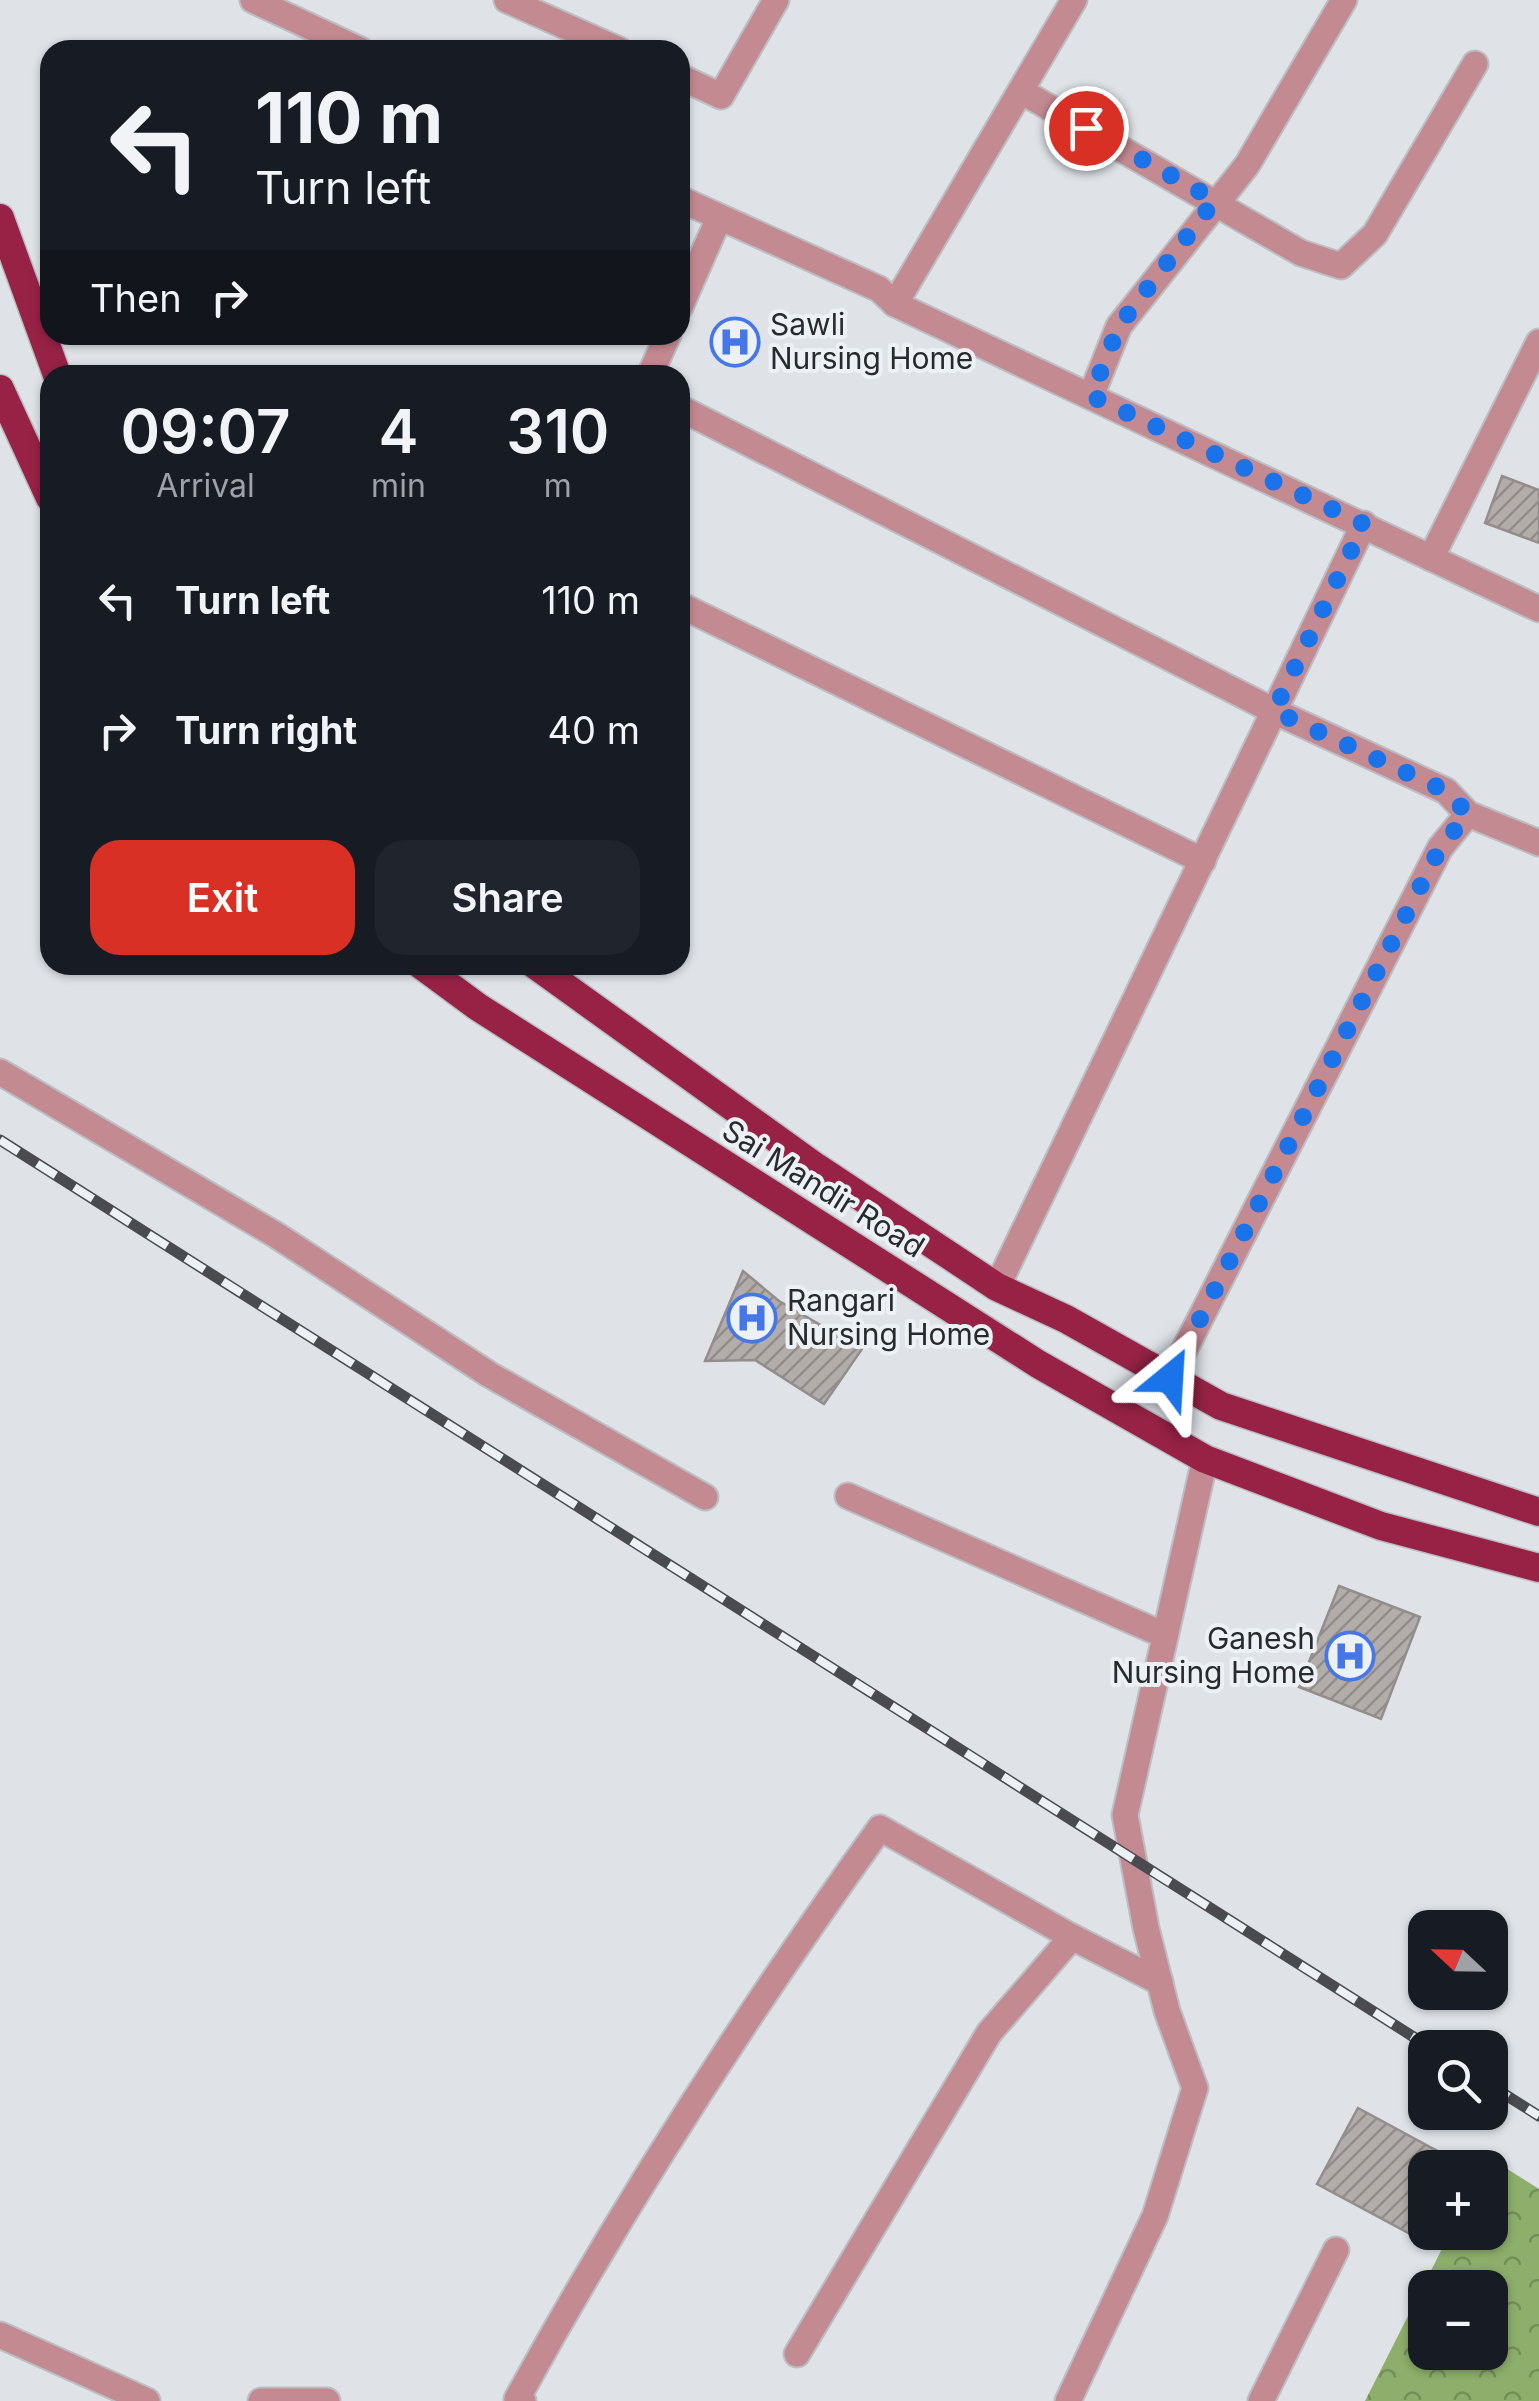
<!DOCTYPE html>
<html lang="en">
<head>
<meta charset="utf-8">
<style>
	body { margin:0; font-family:Inter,sans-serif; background:#20242c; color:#f1f3f6; height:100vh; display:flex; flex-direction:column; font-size:38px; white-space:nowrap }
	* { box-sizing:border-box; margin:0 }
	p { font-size:32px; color:#9ea1a6 }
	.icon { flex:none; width:55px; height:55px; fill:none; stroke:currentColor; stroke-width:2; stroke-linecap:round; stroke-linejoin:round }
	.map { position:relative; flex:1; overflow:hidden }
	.panel { position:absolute; left:40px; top:365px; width:650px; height:610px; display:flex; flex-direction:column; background:#171b24; border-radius:30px; box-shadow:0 2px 8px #0004 }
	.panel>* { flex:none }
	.guide { position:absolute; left:40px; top:40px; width:650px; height:305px; border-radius:30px; box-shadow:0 2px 8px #0004; background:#171b24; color:#f1f3f6; overflow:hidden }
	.needle { width:65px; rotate:292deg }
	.controls { position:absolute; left:1408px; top:1910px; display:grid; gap:20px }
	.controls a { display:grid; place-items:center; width:100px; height:100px; border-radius:20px; background:#171b24; box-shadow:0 2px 8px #0004; font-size:50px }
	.pin { position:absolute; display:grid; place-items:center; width:85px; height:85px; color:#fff; margin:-42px; border:5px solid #fff; border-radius:50%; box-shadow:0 2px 10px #0007 }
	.me { position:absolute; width:110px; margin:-55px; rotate:27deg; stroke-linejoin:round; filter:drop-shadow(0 0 8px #0008) }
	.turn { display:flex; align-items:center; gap:35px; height:210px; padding:0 50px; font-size:45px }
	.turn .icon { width:130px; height:130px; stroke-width:2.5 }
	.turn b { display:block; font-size:70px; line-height:85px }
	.then { display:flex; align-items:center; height:95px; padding:0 50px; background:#0003; gap:20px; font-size:38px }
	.eta { display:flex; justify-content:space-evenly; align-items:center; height:170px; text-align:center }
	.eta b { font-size:60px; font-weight:600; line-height:70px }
	.action { display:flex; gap:20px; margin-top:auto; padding:20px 50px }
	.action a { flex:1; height:115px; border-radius:30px; background:#d93025; color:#fff; font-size:40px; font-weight:600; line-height:115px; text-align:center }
	.action a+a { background:#20242c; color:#f1f3f6 }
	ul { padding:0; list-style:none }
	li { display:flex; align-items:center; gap:30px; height:130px; padding:0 50px }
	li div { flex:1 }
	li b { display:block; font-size:38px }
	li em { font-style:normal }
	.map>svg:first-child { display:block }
	.forest { fill:url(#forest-crowns); fill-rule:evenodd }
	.building { fill:url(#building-hatch); stroke:#938d8b; stroke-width:2.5 }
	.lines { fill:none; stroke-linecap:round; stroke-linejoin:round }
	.minor-casing { stroke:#bbbec2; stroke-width:29 }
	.trunk-casing { stroke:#bbbec2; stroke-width:31 }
	.minor { stroke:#c48a92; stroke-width:25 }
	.trunk { stroke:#972246; stroke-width:28 }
	.rail-casing { stroke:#4a4b4e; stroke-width:11 }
	.rail { stroke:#ecf1f5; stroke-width:8; stroke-dasharray:22; stroke-linecap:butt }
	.route { stroke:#1a73e8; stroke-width:18; stroke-dasharray:0 32.4 }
	.labels { text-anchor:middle; stroke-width:8; stroke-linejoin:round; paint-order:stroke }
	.poi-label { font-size:30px; fill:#292a2c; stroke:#ecf1f5; text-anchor:start }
	.street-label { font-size:30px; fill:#292a2c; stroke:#ecf1f5 }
</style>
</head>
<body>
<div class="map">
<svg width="1539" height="2401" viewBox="0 0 1539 2401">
	<defs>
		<pattern id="forest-crowns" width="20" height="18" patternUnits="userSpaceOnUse" patternTransform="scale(2.5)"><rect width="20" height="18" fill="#8daf6b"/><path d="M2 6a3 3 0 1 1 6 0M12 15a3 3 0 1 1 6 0" fill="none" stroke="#738f58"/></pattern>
		<pattern id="building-hatch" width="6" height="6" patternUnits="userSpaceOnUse" patternTransform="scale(2.5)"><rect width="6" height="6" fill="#b3adaa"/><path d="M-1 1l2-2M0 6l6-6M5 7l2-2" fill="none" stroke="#928d8b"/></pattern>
	</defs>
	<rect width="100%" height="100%" fill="#dfe3e8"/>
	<path class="forest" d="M1488,2157L1539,2189V2401H1365L1450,2233L1490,2232V2168L1483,2167ZM1425,2288H1490V2352H1425Z"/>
	<g class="building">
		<polygon points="1502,476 1539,490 1539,543 1485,523"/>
		<polygon points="743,1271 779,1301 862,1349 824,1404 755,1360 705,1361"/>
		<polygon points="1339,1586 1420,1617 1381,1719 1299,1687"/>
		<polygon points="1358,2108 1456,2161 1453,2168 1425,2168 1425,2220 1416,2237 1317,2184"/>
	</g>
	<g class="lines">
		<g class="minor-casing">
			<g id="minor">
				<polyline points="253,0 360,50"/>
				<polyline points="507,0 619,50"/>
				<polyline points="1074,0 895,304 1539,609"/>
				<polyline points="680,77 721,96 776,0"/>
				<polyline points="1021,91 1301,253 1341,266 1375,234 1475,64"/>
				<polyline points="680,199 879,289 895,304"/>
				<polyline points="680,307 719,218"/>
				<polyline points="650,375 668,335"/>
				<polyline points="1091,396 1119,326 1247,165 1344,0"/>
				<polyline points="680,408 1274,711 1446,791 1468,814 1539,843"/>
				<polyline points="1431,558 1539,342"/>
				<polyline points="680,605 1203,861"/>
				<polyline points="0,1072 276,1235 490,1375 705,1497"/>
				<polyline points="997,1287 1364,524"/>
				<polyline points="1170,1378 1440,848 1468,814"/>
				<polyline points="848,1496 1164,1635"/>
				<polyline points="1072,1937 1160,1982"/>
				<polyline points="0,2335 147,2401"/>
				<polyline points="261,2401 327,2401"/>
				<path d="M523,2401L517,2399C626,2200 748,2012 880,1828L1072,1937L989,2033L797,2354"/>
				<polyline points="1068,2401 1155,2216 1195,2088 1167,2011 1146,1928 1125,1815 1205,1459"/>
				<polyline points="1261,2401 1336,2250"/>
			</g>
		</g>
		<g class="trunk-casing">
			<g id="trunk">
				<polyline points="0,218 57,375"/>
				<polyline points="0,389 50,498"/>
				<polyline points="421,965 478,1007 1038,1364 1205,1459 1381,1526 1539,1568"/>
				<polyline points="535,965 816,1167 997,1287 1066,1319 1221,1406 1539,1512"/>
			</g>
		</g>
		<use href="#minor" class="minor"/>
		<use href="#trunk" class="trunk"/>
		<g class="rail-casing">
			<g id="rail">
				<polyline points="0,1140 1431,2048"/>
				<polyline points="1490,2085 1539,2116"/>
			</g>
		</g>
		<use href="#rail" class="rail"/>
	</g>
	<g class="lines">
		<polyline class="route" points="1086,128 1215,200 1119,326 1091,396 1364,524 1274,711 1446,791 1468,814 1440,848 1170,1378"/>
	</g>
	<defs>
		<g id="hospital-ring" transform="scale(2.5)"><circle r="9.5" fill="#ecf1f5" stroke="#4676e8" stroke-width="1.5"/><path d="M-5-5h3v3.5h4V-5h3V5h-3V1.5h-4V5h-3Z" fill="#4676e8"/></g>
	</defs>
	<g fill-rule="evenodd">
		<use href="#hospital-ring" x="735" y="342"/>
		<use href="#hospital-ring" x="752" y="1318"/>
		<use href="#hospital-ring" x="1350" y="1656"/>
	</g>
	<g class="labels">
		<g class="poi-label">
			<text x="770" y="335">Sawli<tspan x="770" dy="34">Nursing Home</tspan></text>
			<text x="787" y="1311">Rangari<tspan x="787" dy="34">Nursing Home</tspan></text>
			<text x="1315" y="1649" text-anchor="end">Ganesh<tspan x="1315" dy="34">Nursing Home</tspan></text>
		</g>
		<g class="street-label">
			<text transform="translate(823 1189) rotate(32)" y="10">Sai Mandir Road</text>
		</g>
	</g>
</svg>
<div class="controls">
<a><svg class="needle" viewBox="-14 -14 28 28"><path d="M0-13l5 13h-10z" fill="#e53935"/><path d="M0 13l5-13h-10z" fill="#9ea1a6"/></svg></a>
<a><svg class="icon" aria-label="search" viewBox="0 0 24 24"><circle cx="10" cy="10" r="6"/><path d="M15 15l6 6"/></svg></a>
<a>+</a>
<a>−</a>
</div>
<div class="pin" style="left:1086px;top:128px;background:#d93025"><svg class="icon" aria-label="arrive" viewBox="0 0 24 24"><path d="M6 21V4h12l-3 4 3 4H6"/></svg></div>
<svg class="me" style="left:1170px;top:1378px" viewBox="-20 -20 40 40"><path d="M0-17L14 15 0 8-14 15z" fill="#1a73e8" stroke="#fff" stroke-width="4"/></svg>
<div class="guide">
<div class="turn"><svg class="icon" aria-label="left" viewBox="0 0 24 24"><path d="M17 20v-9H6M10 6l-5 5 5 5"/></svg><div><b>110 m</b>Turn left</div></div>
<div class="then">Then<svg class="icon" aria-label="right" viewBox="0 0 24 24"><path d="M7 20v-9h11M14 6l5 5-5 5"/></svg></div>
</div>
<section class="panel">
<div class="eta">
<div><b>09:07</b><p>Arrival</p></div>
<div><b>4</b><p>min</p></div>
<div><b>310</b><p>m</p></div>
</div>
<ul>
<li><svg class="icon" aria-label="left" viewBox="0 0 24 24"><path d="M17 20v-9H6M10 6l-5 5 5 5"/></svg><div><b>Turn left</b></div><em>110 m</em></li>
<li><svg class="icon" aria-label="right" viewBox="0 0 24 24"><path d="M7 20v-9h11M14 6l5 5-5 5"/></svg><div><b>Turn right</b></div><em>40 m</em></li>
</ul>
<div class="action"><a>Exit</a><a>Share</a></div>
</section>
</div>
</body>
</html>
